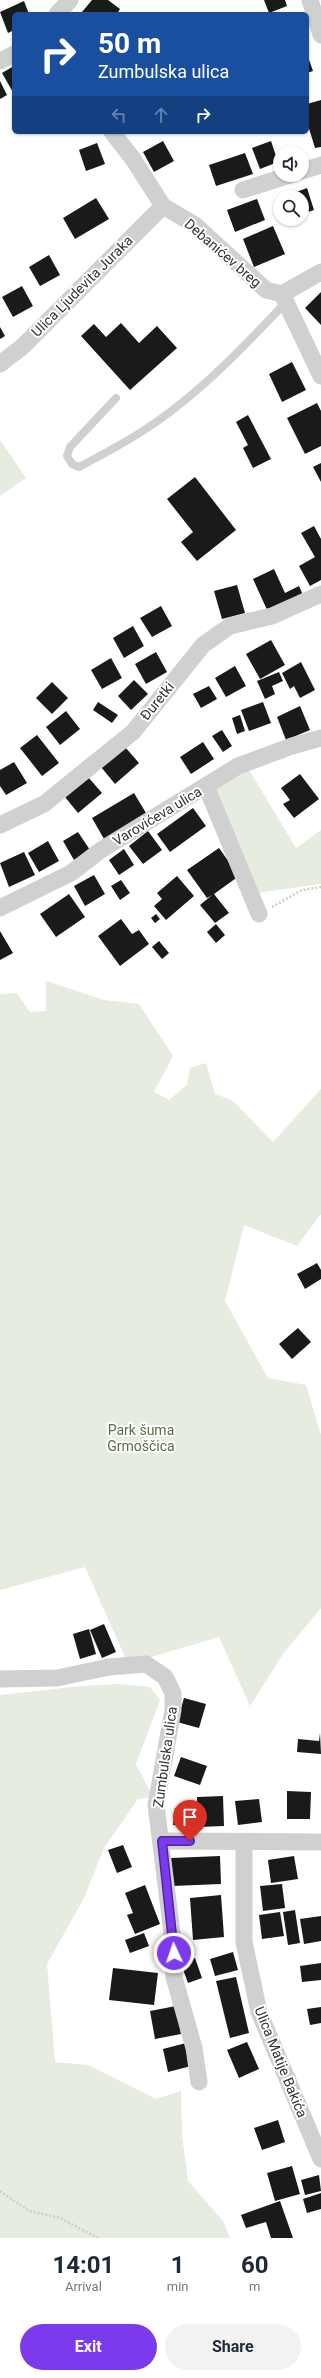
<!DOCTYPE html>
<html lang="en">
<head>
<meta charset="utf-8">
<style>
	body { margin:0; font-family:Roboto,sans-serif; background:#f2f2f3; color:#1f2937; height:100vh; display:flex; flex-direction:column; font-size:15px; white-space:nowrap }
	* { box-sizing:border-box; margin:0 }
	p { font-size:13px; color:#747a83 }
	.icon { flex:none; width:22px; height:22px; fill:none; stroke:currentColor; stroke-width:2; stroke-linecap:round; stroke-linejoin:round }
	.map { position:relative; height:2238px; overflow:hidden }
	.side { display:flex; flex-direction:column; background:#fff; flex:1 }
	.side>* { flex:none }
	.top-card { position:absolute; left:12px; top:12px; width:297px; height:122px; border-radius:6px; box-shadow:0 1px 3px #0004; background:#1a4fa0; color:#fff; overflow:hidden }
	.controls { position:absolute; left:273px; top:146px; display:grid; gap:8px }
	.controls a { display:grid; place-items:center; width:36px; height:36px; border-radius:50%; background:#fff; box-shadow:0 1px 3px #0004; font-size:20px }
	.pin { position:absolute; display:grid; place-items:center; width:34px; height:34px; color:#fff; margin:-41px -17px; border-radius:50% 50% 50% 0; rotate:-45deg; box-shadow:0 0 4px #0007 }
	.pin .icon { rotate:45deg }
	.me { position:absolute; width:44px; margin:-22px; rotate:357deg; stroke-linejoin:round; filter:drop-shadow(0 0 3px #0008) }
	.turn { display:flex; align-items:center; gap:14px; height:84px; padding:0 20px; font-size:18px }
	.turn .icon { width:52px; height:52px; stroke-width:2.5 }
	.turn b { display:block; font-size:28px; line-height:34px }
	.lanes { display:flex; align-items:center; height:38px; padding:0 20px; background:#0003; justify-content:center; gap:20px; direction:ltr }
	.lanes .off { opacity:.35 }
	.eta { display:flex; justify-content:space-evenly; align-items:center; height:68px; text-align:center }
	.eta b { font-size:24px; font-weight:700; line-height:28px }
	.primary-button { display:flex; gap:8px; margin-top:auto; padding:8px 20px }
	.primary-button a { flex:1; height:46px; border-radius:24px; background:#7c3aed; color:#fff; font-size:16px; font-weight:700; line-height:46px; text-align:center }
	.primary-button a+a { background:#f2f2f3; color:#1f2937 }
	.map>svg:first-child { display:block }
	.green { fill:#e6ecdf }
	.building { fill:#1a1a1a }
	.lines { fill:none; stroke-linecap:round; stroke-linejoin:round }
	.path { stroke:#cdcdcd; stroke-width:2.5; stroke-dasharray:2 2; stroke-linecap:butt }
	.service { stroke:#d0d0d0; stroke-width:8 }
	.minor { stroke:#d0d0d0; stroke-width:17 }
	.route-casing { stroke:#51269a; stroke-width:10 }
	.route { stroke:#7c3aed; stroke-width:7 }
	.labels { text-anchor:middle; stroke-width:4; stroke-linejoin:round; paint-order:stroke }
	.street-label { font-size:14px; fill:#333; stroke:#fff }
	.park-label { font-size:14px; fill:#56703f; stroke:#fff }
</style>
</head>
<body>
<div class="map">
<svg width="321" height="2238" viewBox="0 0 321 2238">
	<rect width="100%" height="100%" fill="#fff"/>
	<g class="green">
		<polygon points="0,440 26,478 0,496"/>
		<polygon points="248,768 296,848 321,830 321,884 257,893 214,793 217,787"/>
		<polygon points="46,981 104,1000 139,1004 173,1056 154,1092 169,1100 187,1085 190,1068 206,1063 215,1094 232,1100 273,1142 321,1089 321,1214 297,1246 244,1225 225,1301 268,1378 306,1385 321,1435 321,1608 283,1654 250,1706 219,1637 128,1664 85,1567 0,1590 0,994 17,993 30,1012 46,1011"/>
		<polygon points="120,1684 150,1687 160,1700 136,1764 153,1797 138,1799 104,1848 84,1898 47,1964 55,2062 88,2065 156,2099 181,2091 182,2135 188,2181 223,2221 230,2238 0,2238 0,1695 82,1686"/>
	</g>
	<g class="building">
		<polygon points="92,0 108,0 120,9 117,14 84,14 82,12"/>
		<polygon points="264,0 285,0 287,6 269,13"/>
		<polygon points="24,1 29,14 14,14 14,30 8,33 0,12"/>
		<polygon points="307,54 313,71 307,73"/>
		<polygon points="14,66 14,94 2,73"/>
		<polygon points="0,81 7,95 0,99"/>
		<polygon points="321,100 321,147 315,148 307,122 307,104"/>
		<polygon points="163,141 174,161 154,172 143,152"/>
		<polygon points="271,141 278,162 260,169 252,148"/>
		<polygon points="97,143 105,164 86,171 79,150"/>
		<polygon points="245,153 253,174 216,186 209,165"/>
		<polygon points="307,188 314,210 302,214 302,197 289,197 288,195"/>
		<polygon points="96,198 109,219 75,239 63,218"/>
		<polygon points="257,199 265,220 235,232 227,210"/>
		<polygon points="273,226 285,254 254,267 243,239"/>
		<polygon points="49,255 60,275 40,286 29,267"/>
		<polygon points="22,286 33,306 13,317 2,297"/>
		<polygon points="321,292 321,325 305,308"/>
		<polygon points="121,323 139,343 157,326 177,348 130,390 81,336 94,324 106,337"/>
		<polygon points="0,327 5,336 0,339"/>
		<polygon points="292,362 306,390 282,402 269,374"/>
		<polygon points="317,403 321,411 321,446 305,454 287,418"/>
		<polygon points="248,415 271,459 253,468 243,448 248,445 236,422"/>
		<polygon points="321,463 321,482 313,467"/>
		<polygon points="195,477 236,530 197,561 181,542 193,532 167,499"/>
		<polygon points="314,526 321,539 321,580 310,586 299,566 315,557 301,533"/>
		<polygon points="274,569 285,593 299,586 303,595 268,612 253,579"/>
		<polygon points="237,585 245,613 222,619 214,591"/>
		<polygon points="161,606 172,626 152,637 140,618"/>
		<polygon points="133,626 144,646 124,658 113,638"/>
		<polygon points="271,640 285,665 260,679 246,654"/>
		<polygon points="156,652 167,672 146,684 135,664"/>
		<polygon points="111,658 122,678 102,689 91,670"/>
		<polygon points="301,662 315,690 300,698 294,686 290,689 282,673"/>
		<polygon points="235,666 246,686 226,697 215,678"/>
		<polygon points="279,672 283,681 272,686 275,694 265,699 257,681"/>
		<polygon points="134,680 148,694 131,710 118,696"/>
		<polygon points="52,682 68,698 52,714 36,698"/>
		<polygon points="209,686 217,699 201,708 193,694"/>
		<polygon points="98,702 118,715 112,723 93,710"/>
		<polygon points="263,702 271,723 249,731 241,710"/>
		<polygon points="300,706 310,730 286,740 277,717"/>
		<polygon points="66,711 80,729 60,745 46,727"/>
		<polygon points="240,715 245,731 237,734 232,718"/>
		<polygon points="222,730 232,746 223,752 212,736"/>
		<polygon points="37,735 59,763 42,776 20,748"/>
		<polygon points="203,742 214,759 191,774 180,757"/>
		<polygon points="125,747 139,763 115,784 101,767"/>
		<polygon points="14,762 27,783 6,795 0,786 0,770"/>
		<polygon points="300,774 319,799 294,818 283,804 290,800 281,788"/>
		<polygon points="88,777 102,793 78,813 65,797"/>
		<polygon points="134,793 146,813 104,839 92,818"/>
		<polygon points="193,808 206,826 170,852 157,834"/>
		<polygon points="148,831 162,850 143,864 129,846"/>
		<polygon points="78,832 90,850 74,860 63,841"/>
		<polygon points="48,841 59,861 39,872 28,853"/>
		<polygon points="219,848 239,876 214,894 229,913 215,923 200,905 212,895 207,898 187,870"/>
		<polygon points="124,849 134,865 119,875 109,860"/>
		<polygon points="24,852 35,875 9,887 0,863"/>
		<polygon points="94,875 105,894 85,906 74,886"/>
		<polygon points="177,876 194,896 166,920 154,906 162,899 157,893"/>
		<polygon points="121,880 130,893 120,900 111,886"/>
		<polygon points="69,894 85,917 56,937 40,914"/>
		<polygon points="156,914 160,919 155,923 151,918"/>
		<polygon points="121,919 132,934 139,930 149,944 120,966 98,936"/>
		<polygon points="216,924 225,935 216,943 207,932"/>
		<polygon points="0,931 13,953 0,960"/>
		<polygon points="159,941 169,953 162,959 152,947"/>
		<polygon points="317,1263 321,1270 321,1279 305,1289 297,1274"/>
		<polygon points="298,1328 311,1342 292,1359 279,1344"/>
		<polygon points="104,1624 116,1652 102,1658 90,1630"/>
		<polygon points="89,1629 96,1654 80,1659 73,1634"/>
		<polygon points="184,1698 206,1704 199,1728 177,1722"/>
		<polygon points="320,1733 321,1754 297,1752 298,1739 319,1741"/>
		<polygon points="181,1757 207,1766 200,1785 174,1776"/>
		<polygon points="287,1791 311,1792 310,1819 287,1819"/>
		<polygon points="223,1796 224,1826 198,1827 197,1797"/>
		<polygon points="259,1799 262,1822 238,1825 235,1801"/>
		<polygon points="175,1808 192,1809 191,1826 173,1825"/>
		<polygon points="123,1845 132,1867 117,1873 108,1850"/>
		<polygon points="220,1856 221,1884 172,1886 171,1858"/>
		<polygon points="294,1856 298,1879 271,1883 268,1860"/>
		<polygon points="282,1884 285,1908 263,1911 260,1886"/>
		<polygon points="145,1885 160,1924 135,1934 127,1915 133,1913 125,1893"/>
		<polygon points="221,1895 224,1937 193,1940 190,1898"/>
		<polygon points="295,1910 300,1943 288,1945 283,1912"/>
		<polygon points="280,1912 284,1936 262,1939 259,1915"/>
		<polygon points="321,1916 321,1941 304,1944 300,1919"/>
		<polygon points="144,1933 149,1946 130,1953 125,1940"/>
		<polygon points="233,1952 238,1970 215,1976 210,1959"/>
		<polygon points="195,1958 202,1978 188,1983 181,1964"/>
		<polygon points="321,1963 321,1980 302,1982 300,1966"/>
		<polygon points="113,1968 158,1973 154,2005 109,2000"/>
		<polygon points="236,1977 249,2033 230,2038 216,1981"/>
		<polygon points="176,2006 181,2034 155,2039 150,2011"/>
		<polygon points="321,2007 321,2023 310,2025 307,2009"/>
		<polygon points="247,2042 259,2069 239,2078 227,2050"/>
		<polygon points="186,2043 191,2066 168,2072 163,2049"/>
		<polygon points="278,2120 285,2142 262,2150 254,2128"/>
		<polygon points="292,2166 300,2194 275,2201 267,2173"/>
		<polygon points="319,2175 321,2191 305,2195 301,2180"/>
		<polygon points="321,2193 321,2209 307,2213 303,2199"/>
		<polygon points="280,2201 293,2238 271,2238 266,2222 246,2228 241,2215"/>
	</g>
	<g class="lines">
		<g class="path">
			<polyline points="272,907 302,890 321,887"/>
			<polyline points="0,2191 29,2211 60,2218 98,2238"/>
		</g>
		<path class="service" d="M116,398L70,447L67,456L72,464L79,467C100,456 121,445 141,432C194,399 243,348 286,302"/>
		<g class="minor">
			<polyline points="310,0 321,35"/>
			<polyline points="57,14 70,0"/>
			<polyline points="0,61 14,54"/>
			<polyline points="112,132 133,159 163,206 195,225 266,290 282,294 321,272"/>
			<polyline points="302,171 321,165"/>
			<polyline points="243,190 290,175"/>
			<polyline points="282,294 321,376"/>
			<polyline points="0,364 22,347 163,206"/>
			<polyline points="206,786 259,914"/>
			<polyline points="0,825 44,804 133,732 203,645 230,626 272,616 321,594"/>
			<polyline points="0,908 71,873 101,850 238,766 292,746 321,738"/>
			<polyline points="0,1679 57,1678 109,1667 146,1664 165,1677 173,1693 173,1710 156,1805 173,1941 174,1977 194,2048 199,2082"/>
			<polyline points="162,1841 321,1842"/>
			<polyline points="244,1843 244,1942 259,2012 321,2159"/>
		</g>
	</g>
	<g class="lines">
		<g class="route-casing">
			<polyline id="route" points="174,1953 162,1841 190,1841"/>
		</g>
		<use href="#route" class="route"/>
	</g>
	<g class="labels">
		<g class="street-label">
			<text transform="translate(223 253) rotate(41)" y="5">Debanićev breg</text>
			<text transform="translate(82 286) rotate(-45)" y="5">Ulica Ljudevita Juraka</text>
			<text transform="translate(157 701) rotate(-51)" y="5">Đuretki</text>
			<text transform="translate(157 816) rotate(-31)" y="5">Varovićeva ulica</text>
			<text transform="translate(165 1757) rotate(-82)" y="5">Zumbulska ulica</text>
			<text transform="translate(281 2062) rotate(68)" y="5">Ulica Matije Bakića</text>
		</g>
		<g class="park-label">
			<text x="141" y="1435">Park šuma<tspan x="141" dy="16">Grmoščica</tspan></text>
		</g>
	</g>
</svg>
<div class="controls">
<a><svg class="icon" aria-label="sound" viewBox="0 0 24 24"><path d="M4 9h4l5-4v14l-5-4H4zM17 9q2 3 0 6"/></svg></a>
<a><svg class="icon" aria-label="search" viewBox="0 0 24 24"><circle cx="10" cy="10" r="6"/><path d="M15 15l6 6"/></svg></a>
</div>
<div class="pin" style="left:190px;top:1841px;background:#d93025"><svg class="icon" aria-label="arrive" viewBox="0 0 24 24"><path d="M6 21V4h12l-3 4 3 4H6"/></svg></div>
<svg class="me" style="left:174px;top:1953px" viewBox="-20 -20 40 40"><circle r="17" fill="#7c3aed" stroke="#fff" stroke-width="3"/><path d="M0-11L8 9 0 5-8 9z" fill="#fff"/></svg>
<div class="top-card">
<div class="turn"><svg class="icon" aria-label="right" viewBox="0 0 24 24"><path d="M7 20v-9h11M14 6l5 5-5 5"/></svg><div><b>50 m</b>Zumbulska ulica</div></div>
<div class="lanes"><svg class="icon off" aria-label="left" viewBox="0 0 24 24"><path d="M17 20v-9H6M10 6l-5 5 5 5"/></svg><svg class="icon off" aria-label="ahead" viewBox="0 0 24 24"><path d="M12 20V5M6 11l6-6 6 6"/></svg><svg class="icon" aria-label="right" viewBox="0 0 24 24"><path d="M7 20v-9h11M14 6l5 5-5 5"/></svg></div>
</div>
</div>
<section class="side">
<div class="eta">
<div><b>14:01</b><p>Arrival</p></div>
<div><b>1</b><p>min</p></div>
<div><b>60</b><p>m</p></div>
</div>
<div class="primary-button"><a>Exit</a><a>Share</a></div>
</section>
</body>
</html>
